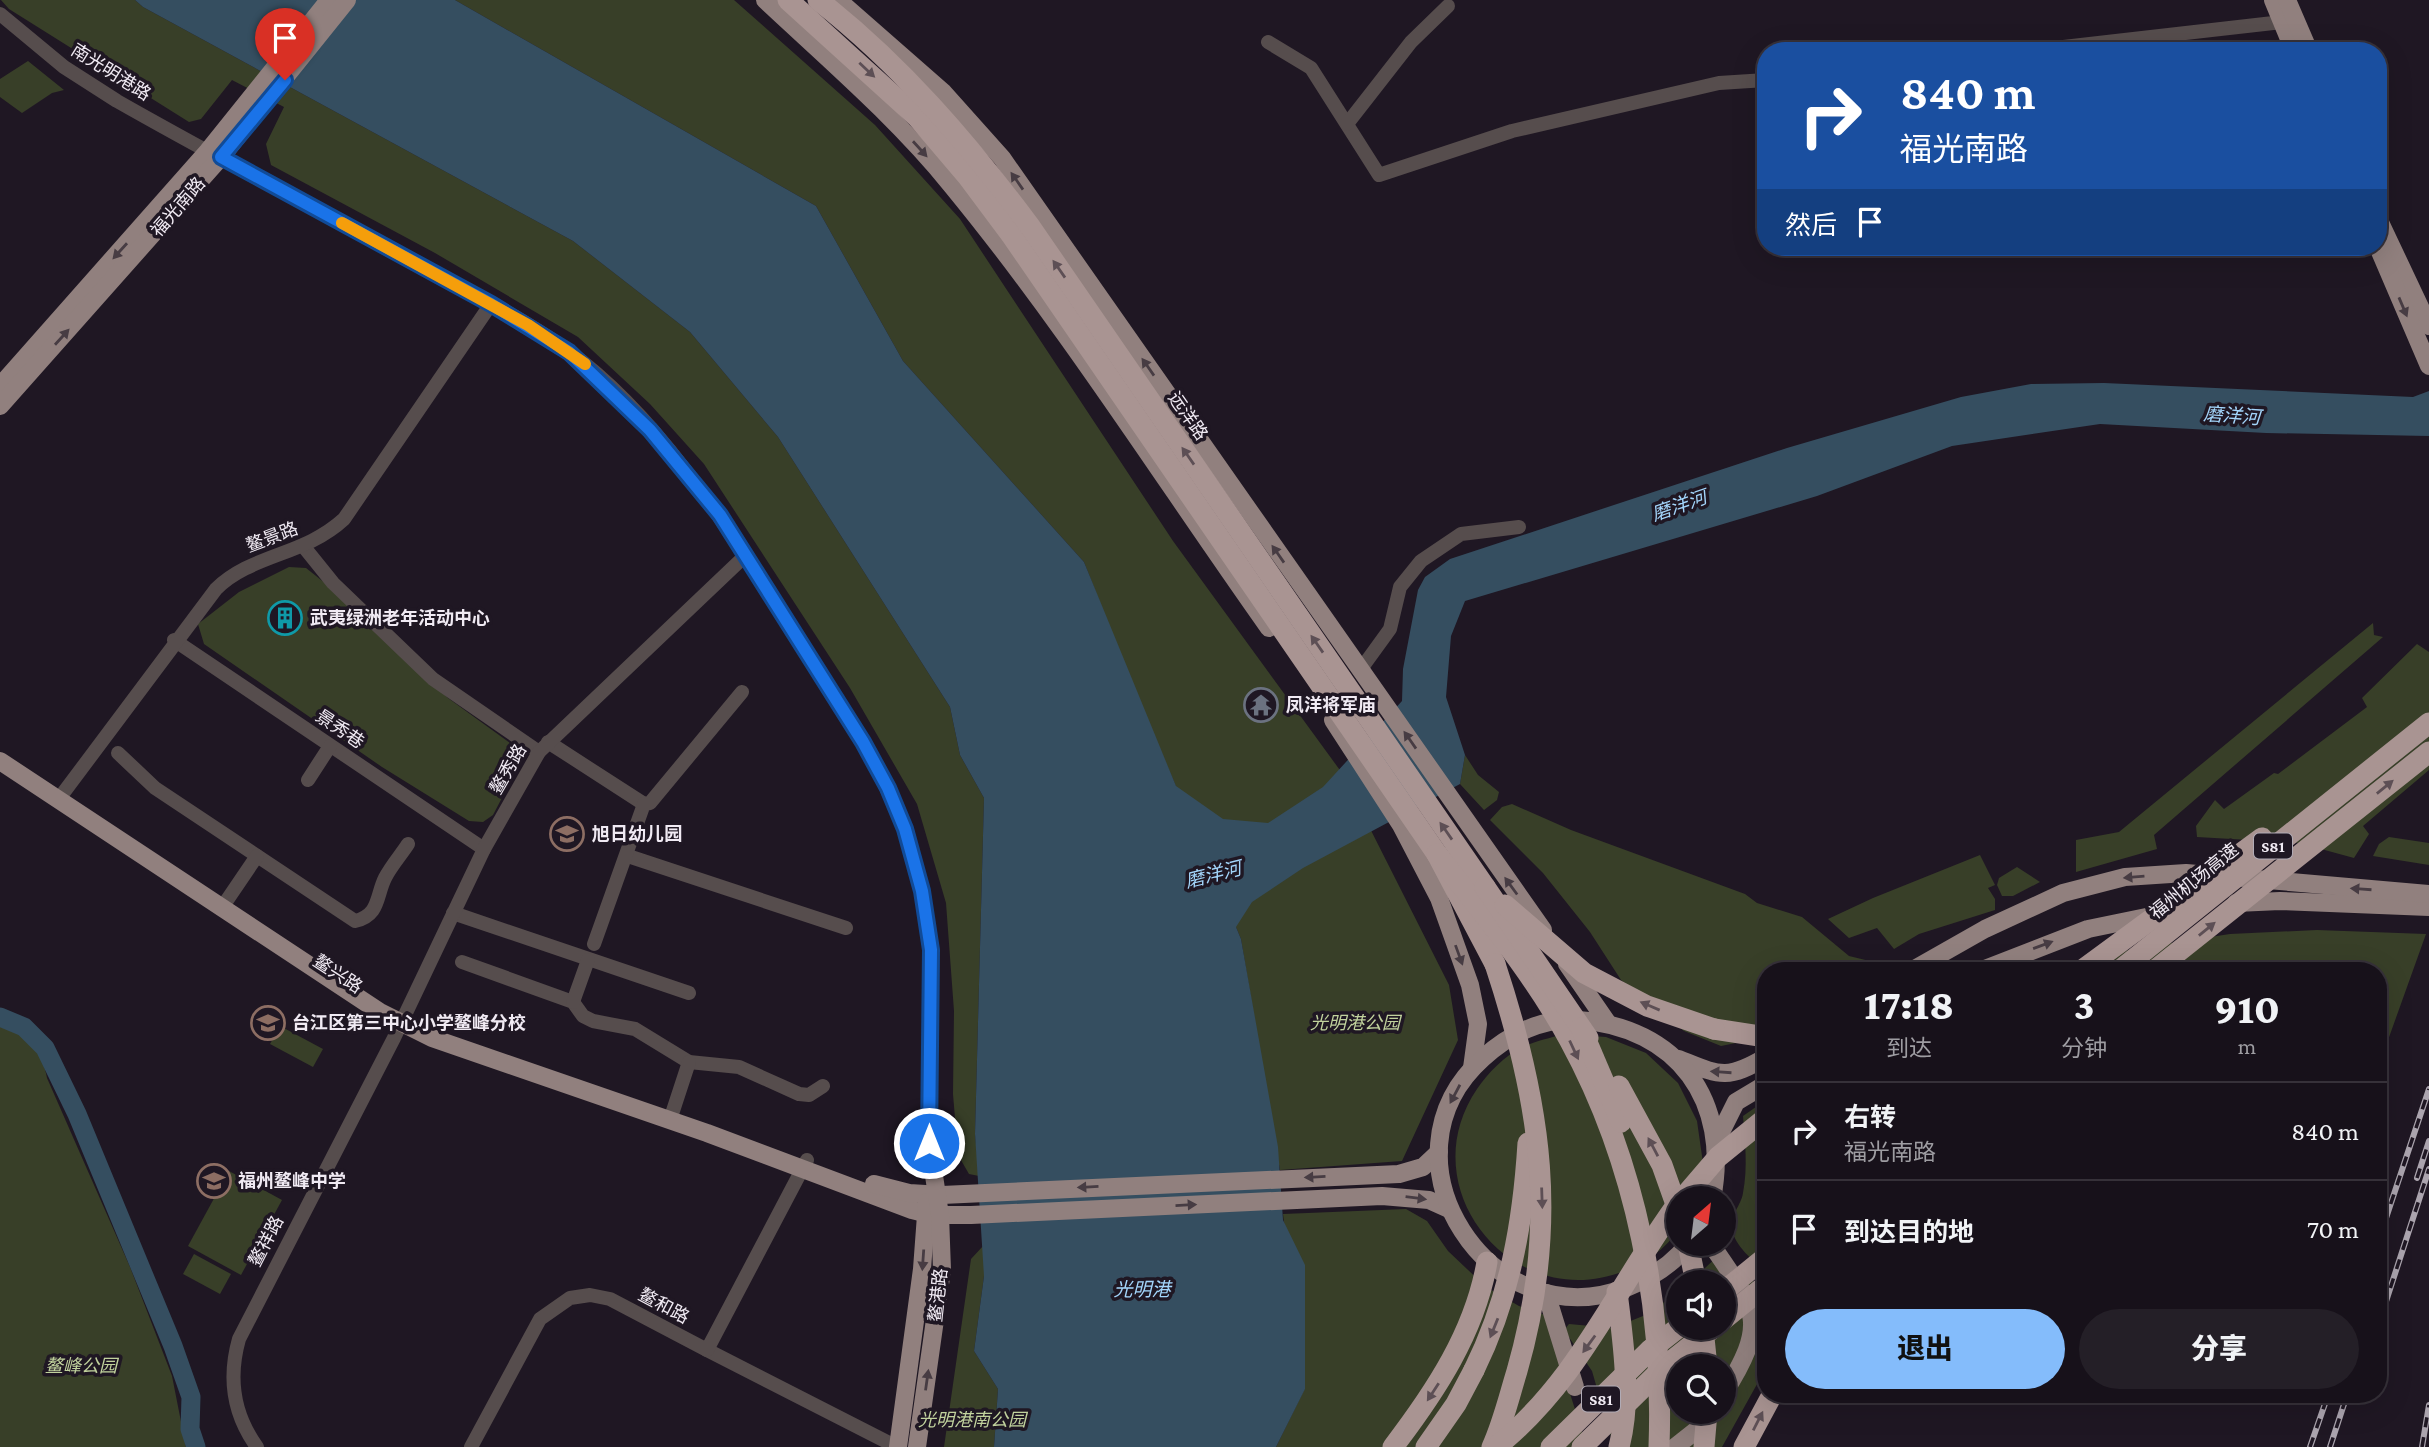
<!DOCTYPE html>
<html lang="zh">
<head>
<meta charset="utf-8">
<style>
	body { margin:0; font-family:"Crimson Pro","Noto Sans SC",serif; background:#241f27; color:#f1f3f6; height:100vh; display:flex; flex-direction:column; font-size:26px; white-space:nowrap }
	* { box-sizing:border-box; margin:0 }
	p { font-size:23px; color:#9e9da2 }
	.icon { flex:none; width:38px; height:38px; fill:none; stroke:currentColor; stroke-width:2; stroke-linecap:round; stroke-linejoin:round }
	.map { position:relative; flex:1; overflow:hidden }
	.details { position:absolute; left:1757px; top:962px; width:630px; height:441px; display:flex; flex-direction:column; background:#17111a; border-radius:28px; box-shadow:0 7px 28px #0002,0 0 0 2px #363139 }
	.details>* { flex:none }
	.hud { position:absolute; left:1757px; top:42px; width:630px; height:214px; border-radius:28px; box-shadow:0 7px 28px #0002,0 0 0 2px #363139; background:#1a4fa0; color:#fff; overflow:hidden }
	.needle { width:46px; rotate:28deg }
	.fabs { position:absolute; left:1666px; top:1186px; display:grid; gap:14px }
	.fabs a { display:grid; place-items:center; width:70px; height:70px; border-radius:50%; background:#17111a; box-shadow:0 7px 28px #0002,0 0 0 2px #363139; font-size:35px }
	.pin { position:absolute; display:grid; place-items:center; width:60px; height:60px; color:#fff; margin:-72px -30px; border-radius:50% 50% 50% 0; rotate:-45deg; box-shadow:0 0 7px #0007 }
	.pin .icon { rotate:45deg }
	.me { position:absolute; width:77px; margin:-38px; rotate:0deg; stroke-linejoin:round; filter:drop-shadow(0 0 5px #0008) }
	.turn { display:flex; align-items:center; gap:24px; height:147px; padding:0 28px; font-size:32px }
	.turn .icon { width:91px; height:91px; stroke-width:2.5 }
	.turn b { display:block; font-size:49px; line-height:60px }
	.then { display:flex; align-items:center; height:66px; padding:0 28px; background:#0003; gap:14px; font-size:26px }
	.eta { display:flex; justify-content:space-evenly; align-items:center; height:119px; text-align:center }
	.eta b { font-size:42px; font-weight:800; line-height:49px }
	.button { display:flex; gap:14px; margin-top:auto; padding:14px 28px }
	.button a { flex:1; height:80px; border-radius:42px; background:#84bcfb; color:#111; font-size:28px; font-weight:800; line-height:80px; text-align:center }
	.button a+a { background:#241f27; color:#f1f3f6 }
	ul { padding:0; list-style:none }
	li { display:flex; align-items:center; gap:21px; height:98px; padding:0 28px; border-top:2px solid #363139 }
	li div { flex:1 }
	li b { display:block; font-size:26px }
	li em { font-style:normal }
	.map>svg:first-child { display:block }
	.green { fill:#383f28; fill-rule:evenodd }
	.water { fill:#354e60 }
	.lines { fill:none; stroke-linecap:round; stroke-linejoin:round }
	.river { stroke:#354e60; stroke-width:19 }
	.minor { stroke:#564d4d; stroke-width:14 }
	.major { stroke:#91807e; stroke-width:18 }
	.highway { stroke:#a99492; stroke-width:21 }
	.rail-casing { stroke:#aba4ae; stroke-width:6 }
	.rail { stroke:#1f1723; stroke-width:3.5; stroke-dasharray:10; stroke-linecap:butt }
	.highway-bridge { stroke:#a99492; stroke-width:21 }
	.oneway { fill:#5d4f55 }
	.oneway2 { fill:#473c43 }
	.route-casing { stroke:#114b97; stroke-width:18 }
	.route { stroke:#1a73e8; stroke-width:12 }
	.slow { stroke:#f59e0b; stroke-width:12 }
	.labels { text-anchor:middle; stroke-width:7; stroke-linejoin:round; paint-order:stroke }
	.shield { fill:#1f1723; stroke:#b1abb5; stroke-width:2 }
	.shield-label { font-size:16px; font-weight:bold; fill:#f0eaf3 }
	.street-label { font-size:18px; fill:#f0eaf3; stroke:#1f1723 }
	.poi-label { font-size:18px; font-weight:bold; fill:#f0eaf3; stroke:#1f1723; text-anchor:start }
	.park-label { font-size:18px; font-style:italic; fill:#c1d29d; stroke:#1f1723 }
	.water-label { font-size:19px; font-style:italic; fill:#a3d5fb; stroke:#1f1723 }
</style>
</head>
<body>
<div class="map">
<svg width="2429" height="1447" viewBox="0 0 2429 1447">
	<rect width="100%" height="100%" fill="#1f1723"/>
	<g class="green">
		<polygon points="1,0 135,0 143,7 573,241 690,332 778,437 950,707 960,755 984,798 975,1134 979,1176 969,1174 958,1155 953,1094 954,1011 946,903 917,804 850,688 704,464 650,404 578,337 435,253 271,165 266,144 284,107 232,80 201,119 189,122 9,9"/>
		<polygon points="455,0 734,0 875,125 960,219 1173,541 1342,773 1449,985 1458,1040 1402,1161 1280,1170 1241,939 1131,681 1084,562 903,361 816,206"/>
		<polygon points="28,61 64,90 52,93 22,113 0,97 0,79"/>
		<polygon points="289,567 306,568 335,591 448,698 525,754 493,815 483,822 469,821 382,767 204,644 198,624 239,592"/>
		<polygon points="2373,623 2374,635 2383,637 2154,835 2157,849 2076,872 2076,840 2119,832"/>
		<polygon points="2417,644 2429,652 2429,770 2363,826 2369,834 2354,858 2299,843 2197,837 2196,826 2215,800 2224,809 2274,773 2278,774 2367,707 2362,698"/>
		<polygon points="1465,755 1478,775 1499,792 1497,800 1484,810 1460,784"/>
		<polygon points="1512,804 1571,830 1745,894 1757,903 1802,917 1849,956 1882,964 1871,971 1766,971 1766,1024 1736,1043 1721,1046 1684,1031 1621,980 1590,932 1543,873 1490,820 1502,807"/>
		<polygon points="2389,837 2429,843 2429,865 2373,856 2379,844"/>
		<polygon points="1980,855 1995,885 1988,888 1995,899 1995,910 1919,934 1894,949 1877,928 1849,938 1828,919 1873,898"/>
		<polygon points="2017,867 2040,882 2013,896 2002,896 1997,885 1999,878"/>
		<polygon points="2317,930 2426,934 2378,1068 2378,971 2060,971 2132,949 2230,934"/>
		<path d="M0,1025C26,1030 43,1053 47,1078L130,1267L172,1376L186,1447H0Z"/>
		<polygon points="280,1026 323,1049 313,1067 270,1044"/>
		<path d="M1563,1034L1606,1037L1646,1053L1678,1083L1697,1121L1703,1163L1678,1199V1230C1666,1249 1645,1263 1624,1271C1514,1315 1409,1189 1477,1089C1488,1073 1504,1056 1523,1047C1535,1041 1551,1038 1563,1034Z"/>
		<path d="M1766,1100V1271C1754,1262 1734,1245 1732,1229C1730,1214 1741,1206 1743,1193C1748,1167 1745,1142 1743,1116Z"/>
		<polygon points="229,1171 282,1200 241,1275 188,1246"/>
		<polygon points="1406,1209 1427,1221 1448,1251 1486,1287 1519,1306 1545,1315 1587,1447 1276,1447 1305,1388 1283,1214"/>
		<polygon points="984,1245 984,1276 974,1351 998,1389 994,1447 944,1447 971,1259"/>
		<polygon points="194,1254 231,1274 220,1294 183,1274"/>
		<path d="M1720,1254L1766,1292V1368L1722,1447H1614L1592,1371L1564,1330L1569,1324L1613,1328L1643,1316L1678,1293V1328H1724V1283H1689ZM1678,1367H1724V1412H1678Z"/>
	</g>
	<polygon class="water" points="135,0 455,0 816,206 903,361 1084,562 1176,786 1223,819 1268,823 1323,787 1402,701 1403,669 1418,590 1425,577 1450,559 1787,448 1961,397 2031,384 2104,383 2413,397 2429,391 2429,436 2266,433 2100,424 1952,446 1817,496 1465,601 1451,636 1446,697 1465,755 1460,784 1303,868 1252,902 1236,927 1241,939 1278,1147 1283,1220 1305,1265 1305,1389 1276,1447 994,1447 998,1389 974,1351 984,1276 975,1134 984,798 960,755 950,707 778,437 690,332 573,241 143,7"/>
	<g class="lines">
		<polyline class="river" points="0,1017 24,1027 45,1048 77,1114 173,1346 191,1397 190,1429 196,1447"/>
		<g class="minor">
			<path d="M0,14L64,67L117,101C212,155 309,206 405,258C460,287 517,314 567,350C661,418 729,530 790,626C843,709 899,789 921,886C939,967 929,1059 929,1143"/>
			<polyline points="1268,42 1311,68 1379,175 1512,131 1719,83 1766,80"/>
			<polyline points="2027,51 2282,22"/>
			<polyline points="1347,124 1411,42 1448,6"/>
			<polyline points="304,547 333,583 433,679 539,752"/>
			<polyline points="174,640 484,849"/>
			<polyline points="1361,669 1390,629 1400,587 1421,561 1461,534 1519,527"/>
			<polyline points="548,742 644,804"/>
			<path d="M118,753L155,788L355,921C380,915 376,896 385,878C391,866 401,855 408,844"/>
			<polyline points="308,780 330,746"/>
			<path d="M58,800L216,589C251,554 304,556 344,519L491,304"/>
			<polyline points="628,856 846,928"/>
			<polyline points="221,909 257,856"/>
			<polyline points="453,913 689,993"/>
			<polyline points="594,944 644,804 650,803 742,692"/>
			<polyline points="462,962 573,1002 583,1016 593,1021 635,1029 689,1062 739,1067 799,1094 809,1095 823,1086"/>
			<polyline points="573,1002 588,960"/>
			<polyline points="670,1120 689,1062"/>
			<polyline points="707,1350 897,1447"/>
			<path d="M257,1447C233,1414 228,1378 239,1339L394,1038L484,849L539,752L746,555"/>
			<polyline points="471,1447 540,1319 570,1298 590,1295 610,1299 707,1350 807,1160"/>
		</g>
		<g class="major">
			<path d="M765,0C829,60 897,118 952,186C1067,326 1164,480 1269,628"/>
			<polyline points="838,0 943,92 1002,158 1543,930"/>
			<polyline points="2273,0 2294,51"/>
			<polyline points="2287,0 2309,51"/>
			<polyline points="2378,218 2429,326"/>
			<polyline points="2378,247 2429,366"/>
			<polyline points="0,386 208,151 329,0"/>
			<polyline points="0,406 221,157 347,0"/>
			<polyline points="1333,720 1401,825 1439,898 1470,985 1478,1024 1472,1068"/>
			<polyline points="0,761 380,1012 432,1038 707,1133 912,1210 932,1215 971,1215 1382,1196 1429,1200 1449,1209"/>
			<polyline points="2236,903 2280,901 2429,907"/>
			<polyline points="1567,964 1607,1022"/>
			<polyline points="1911,971 1985,929 2063,893 2125,877 2186,873 2429,894"/>
			<polyline points="1980,971 2088,929 2156,915"/>
			<path d="M1679,1059C1719,1075 1726,1081 1766,1057"/>
			<polyline points="1717,1140 1736,1102 1766,1084"/>
			<polyline points="874,1184 909,1193 942,1195 1399,1174 1423,1167 1439,1152"/>
			<path d="M1688,1244C1673,1264 1651,1278 1628,1287C1491,1342 1371,1158 1483,1058C1508,1035 1543,1017 1578,1020C1678,1027 1731,1101 1712,1199"/>
			<path d="M1711,1244C1755,1309 1770,1320 1724,1393"/>
			<polyline points="1546,1293 1575,1387"/>
			<polyline points="898,1447 922,1269 927,1202"/>
			<polyline points="917,1447 942,1270 940,1215 929,1143"/>
			<polyline points="1675,1447 1699,1428 1709,1415"/>
		</g>
		<g class="highway">
			<polyline points="788,0 917,117 968,177 1012,236 1437,854 1495,964"/>
			<path d="M818,0C900,64 967,142 1029,225L1485,887"/>
			<polyline points="1714,1029 1766,1037"/>
			<polyline points="1688,1244 1696,1283"/>
			<path d="M1617,1292C1623,1342 1632,1397 1619,1447"/>
			<polyline points="1703,1328 1707,1367"/>
			<polyline points="1650,1350 1678,1328"/>
			<path d="M1393,1447C1435,1392 1475,1332 1487,1262"/>
			<polyline points="1426,1447 1456,1404 1474,1370"/>
			<polyline points="1744,1447 1772,1395"/>
		</g>
		<g class="rail-casing">
			<g id="rail">
				<polyline points="2417,1178 2429,1141"/>
				<polyline points="2378,1242 2429,1089"/>
				<polyline points="2378,1326 2429,1169"/>
				<polyline points="2310,1447 2328,1395"/>
				<polyline points="2330,1447 2347,1395"/>
				<polyline points="2422,1447 2429,1405"/>
			</g>
		</g>
		<use href="#rail" class="rail"/>
		<g class="highway-bridge">
			<path d="M1437,854C1483,914 1534,974 1570,1041C1637,1164 1664,1308 1659,1447"/>
			<polyline points="1485,887 1588,1038"/>
			<polyline points="1505,905 1584,973 1647,1006 1714,1029"/>
			<polyline points="2081,971 2262,838"/>
			<polyline points="2119,971 2429,723"/>
			<polyline points="2154,971 2429,752"/>
			<polyline points="1581,1028 1621,1122"/>
			<polyline points="1619,1086 1662,1165 1678,1210"/>
			<polyline points="1682,1199 1718,1157 1766,1118"/>
			<polyline points="1724,1291 1766,1257"/>
			<polyline points="1724,1319 1766,1285"/>
			<path d="M1474,1370C1510,1297 1523,1224 1528,1143"/>
			<path d="M1492,1447C1503,1423 1509,1397 1517,1371C1559,1225 1542,1106 1495,964"/>
			<path d="M1496,1447C1579,1381 1617,1286 1678,1203"/>
			<polyline points="1551,1447 1650,1350"/>
			<polyline points="1582,1447 1664,1367 1713,1328"/>
			<polyline points="1704,1447 1707,1412"/>
		</g>
	</g>
	<defs><path id="oneway-solid" d="M-6-.8H1V-3.2L6.5 0L1 3.2V.8H-6Z" transform="scale(1.75)"/></defs>
	<g class="oneway">
		<use href="#oneway-solid" transform="translate(867 70) rotate(43)"/>
		<use href="#oneway-solid" transform="translate(1059 269) rotate(-125)"/>
		<use href="#oneway-solid" transform="translate(1188 456) rotate(-125)"/>
		<use href="#oneway-solid" transform="translate(1317 644) rotate(-125)"/>
		<use href="#oneway-solid" transform="translate(2385 787) rotate(-39)"/>
		<use href="#oneway-solid" transform="translate(1446 831) rotate(-125)"/>
		<use href="#oneway-solid" transform="translate(2207 929) rotate(-39)"/>
		<use href="#oneway-solid" transform="translate(1650 1006) rotate(-157)"/>
		<use href="#oneway-solid" transform="translate(1574 1050) rotate(65)"/>
		<use href="#oneway-solid" transform="translate(1653 1147) rotate(-118)"/>
		<use href="#oneway-solid" transform="translate(1542 1198) rotate(88)"/>
		<use href="#oneway-solid" transform="translate(1494 1328) rotate(112)"/>
		<use href="#oneway-solid" transform="translate(1589 1344) rotate(126)"/>
		<use href="#oneway-solid" transform="translate(1433 1392) rotate(123)"/>
		<use href="#oneway-solid" transform="translate(1758 1421) rotate(-63)"/>
	</g>
	<g class="oneway2">
		<use href="#oneway-solid" transform="translate(920 149) rotate(48)"/>
		<use href="#oneway-solid" transform="translate(1017 181) rotate(-125)"/>
		<use href="#oneway-solid" transform="translate(120 251) rotate(132)"/>
		<use href="#oneway-solid" transform="translate(2403 307) rotate(67)"/>
		<use href="#oneway-solid" transform="translate(62 337) rotate(-48)"/>
		<use href="#oneway-solid" transform="translate(1148 367) rotate(-125)"/>
		<use href="#oneway-solid" transform="translate(1278 554) rotate(-125)"/>
		<use href="#oneway-solid" transform="translate(1410 740) rotate(-125)"/>
		<use href="#oneway-solid" transform="translate(2134 877) rotate(175)"/>
		<use href="#oneway-solid" transform="translate(1511 886) rotate(-126)"/>
		<use href="#oneway-solid" transform="translate(2361 889) rotate(-176)"/>
		<use href="#oneway-solid" transform="translate(2043 945) rotate(-20)"/>
		<use href="#oneway-solid" transform="translate(1459 955) rotate(70)"/>
		<use href="#oneway-solid" transform="translate(1721 1072) rotate(-176)"/>
		<use href="#oneway-solid" transform="translate(1455 1094) rotate(118)"/>
		<use href="#oneway-solid" transform="translate(1315 1177) rotate(177)"/>
		<use href="#oneway-solid" transform="translate(1088 1187) rotate(177)"/>
		<use href="#oneway-solid" transform="translate(1416 1198) rotate(7)"/>
		<use href="#oneway-solid" transform="translate(1186 1205) rotate(-3)"/>
		<use href="#oneway-solid" transform="translate(923 1260) rotate(94)"/>
		<use href="#oneway-solid" transform="translate(927 1380) rotate(-82)"/>
	</g>
	<g class="lines">
		<g class="route-casing">
			<polyline id="route" points="285,80 221,157 491,304 569,352 650,430 720,515 863,742 888,788 905,829 922,891 931,950 929,1143"/>
		</g>
		<use href="#route" class="route"/>
		<polyline class="slow" points="342,223 528,325 585,364"/>
	</g>
	<defs>
		<g id="building-ring" transform="scale(1.75)"><circle r="9.5" fill="#1f1723" stroke="#0f9aa8" stroke-width="1.5"/><path d="M-4-6H4V6H1V3H-1V6H-4ZM-2.5-4.3h1.7v1.8h-1.7ZM.8-4.3h1.7v1.8H.8ZM-2.5-1h1.7V.8h-1.7ZM.8-1h1.7V.8H.8Z" fill="#0f9aa8"/></g>
		<g id="temple-ring" transform="scale(1.75)"><circle r="9.5" fill="#1f1723" stroke="#6b7280" stroke-width="1.5"/><path d="M0-6L5-2H3V0L6.5 2.5H4V6H1.5V3h-3V6H-4V2.5H-6.5L-3 0V-2H-5Z" fill="#6b7280"/></g>
		<g id="school-ring" transform="scale(1.75)"><circle r="9.5" fill="#1f1723" stroke="#8d6e63" stroke-width="1.5"/><path d="M0-5L7-2L0 1L-7-2ZM-4 1L0 2.5L4 1V4Q0 6-4 4Z" fill="#8d6e63"/></g>
	</defs>
	<g fill-rule="evenodd">
		<use href="#building-ring" x="285" y="618"/>
		<use href="#temple-ring" x="1261" y="705"/>
		<use href="#school-ring" x="567" y="834"/>
		<use href="#school-ring" x="268" y="1023"/>
		<use href="#school-ring" x="214" y="1181"/>
	</g>
	<g class="labels">
		<g class="shield">
			<rect x="2254" y="833.5" width="38" height="25" rx="5"/>
			<rect x="1582" y="1386.5" width="38" height="25" rx="5"/>
		</g>
		<g class="shield-label">
			<text x="2273" y="852">S81</text>
			<text x="1601" y="1405">S81</text>
		</g>
		<g class="street-label">
			<text transform="translate(111 72) rotate(32)" y="6">南光明港路</text>
			<text transform="translate(178 207) rotate(-49)" y="6">福光南路</text>
			<text transform="translate(1188 416) rotate(55)" y="6">远洋路</text>
			<text transform="translate(272 537) rotate(-21)" y="6">鳌景路</text>
			<text transform="translate(340 729) rotate(34)" y="6">景秀巷</text>
			<text transform="translate(508 769) rotate(-60)" y="6">鳌秀路</text>
			<text transform="translate(2194 881) rotate(-39)" y="6">福州机场高速</text>
			<text transform="translate(338 974) rotate(33)" y="6">鳌兴路</text>
			<text transform="translate(266 1241) rotate(-63)" y="6">鳌祥路</text>
			<text transform="translate(938 1295) rotate(-84)" y="6">鳌港路</text>
			<text transform="translate(664 1306) rotate(28)" y="6">鳌和路</text>
		</g>
		<g class="poi-label">
			<text x="310" y="624">武夷绿洲老年活动中心</text>
			<text x="1286" y="711">凤洋将军庙</text>
			<text x="592" y="840">旭日幼儿园</text>
			<text x="292" y="1029">台江区第三中心小学鳌峰分校</text>
			<text x="238" y="1187">福州鳌峰中学</text>
		</g>
		<g class="park-label">
			<text x="1355" y="1029">光明港公园</text>
			<text x="81" y="1372">鳌峰公园</text>
			<text x="972" y="1426">光明港南公园</text>
		</g>
		<g class="water-label">
			<text transform="translate(2232 415) rotate(4)" y="7">磨洋河</text>
			<text transform="translate(1679 505) rotate(-19)" y="7">磨洋河</text>
			<text transform="translate(1213 874) rotate(-14)" y="7">磨洋河</text>
			<text x="1142" y="1296">光明港</text>
		</g>
	</g>
</svg>
<div class="fabs">
<a><svg class="needle" viewBox="-14 -14 28 28"><path d="M0-13l5 13h-10z" fill="#e53935"/><path d="M0 13l5-13h-10z" fill="#9e9da2"/></svg></a>
<a><svg class="icon" aria-label="sound" viewBox="0 0 24 24"><path d="M4 9h4l5-4v14l-5-4H4zM17 9q2 3 0 6"/></svg></a>
<a><svg class="icon" aria-label="search" viewBox="0 0 24 24"><circle cx="10" cy="10" r="6"/><path d="M15 15l6 6"/></svg></a>
</div>
<div class="pin" style="left:285px;top:80px;background:#d93025"><svg class="icon" aria-label="arrive" viewBox="0 0 24 24"><path d="M6 21V4h12l-3 4 3 4H6"/></svg></div>
<svg class="me" style="left:929px;top:1143px" viewBox="-20 -20 40 40"><circle r="17" fill="#1a73e8" stroke="#fff" stroke-width="3"/><path d="M0-11L8 9 0 5-8 9z" fill="#fff"/></svg>
<div class="hud">
<div class="turn"><svg class="icon" aria-label="right" viewBox="0 0 24 24"><path d="M7 20v-9h11M14 6l5 5-5 5"/></svg><div><b>840 m</b>福光南路</div></div>
<div class="then">然后<svg class="icon" aria-label="arrive" viewBox="0 0 24 24"><path d="M6 21V4h12l-3 4 3 4H6"/></svg></div>
</div>
<section class="details">
<div class="eta">
<div><b>17:18</b><p>到达</p></div>
<div><b>3</b><p>分钟</p></div>
<div><b>910</b><p>m</p></div>
</div>
<ul>
<li><svg class="icon" aria-label="right" viewBox="0 0 24 24"><path d="M7 20v-9h11M14 6l5 5-5 5"/></svg><div><b>右转</b><p>福光南路</p></div><em>840 m</em></li>
<li><svg class="icon" aria-label="arrive" viewBox="0 0 24 24"><path d="M6 21V4h12l-3 4 3 4H6"/></svg><div><b>到达目的地</b></div><em>70 m</em></li>
</ul>
<div class="button"><a>退出</a><a>分享</a></div>
</section>
</div>
</body>
</html>
